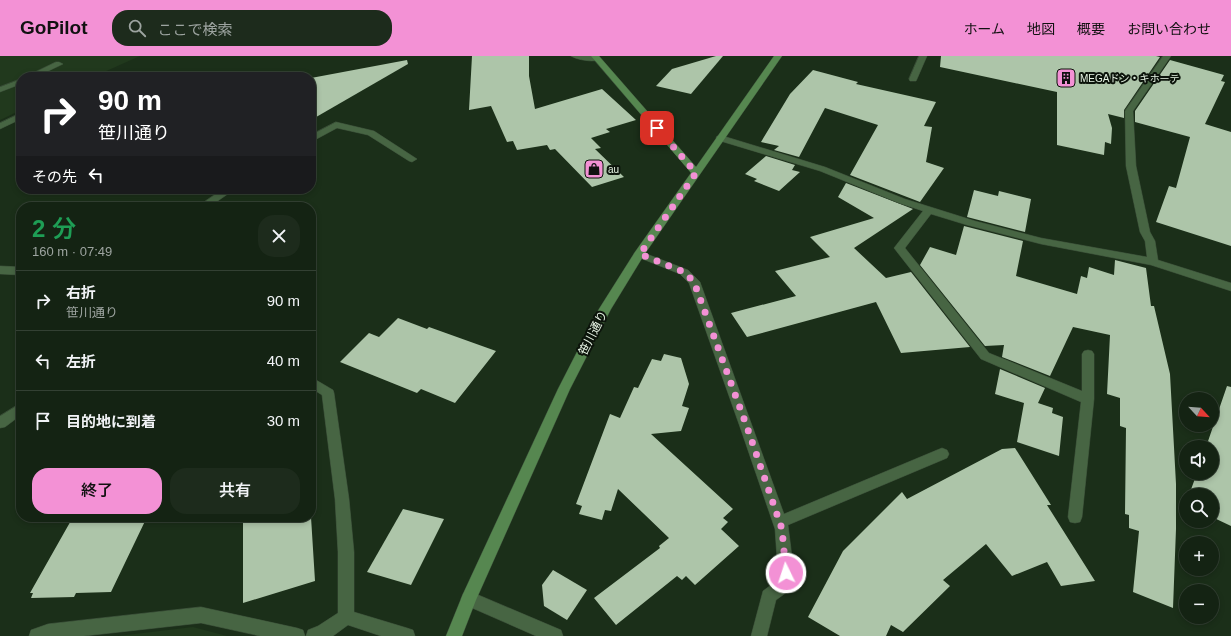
<!DOCTYPE html>
<html lang="ja">
<head>
<meta charset="utf-8">
<style>
	body { margin:0; font-family:Arial,"Noto Sans JP",sans-serif; background:#1d2b1c; color:#f1f3f6; height:100vh; display:flex; flex-direction:column; font-size:15px; white-space:nowrap }
	* { box-sizing:border-box; margin:0 }
	p { font-size:13px; color:#9da4a0 }
	.icon { flex:none; width:22px; height:22px; fill:none; stroke:currentColor; stroke-width:2; stroke-linecap:round; stroke-linejoin:round }
	.map { position:relative; flex:1; overflow:hidden }
	.side { position:absolute; left:16px; top:146px; width:300px; height:320px; display:flex; flex-direction:column; background:#142313; border-radius:16px; box-shadow:0 2px 6px #0003,0 0 0 1px #334033 }
	.side>* { flex:none }
	.top-card { position:absolute; left:16px; top:16px; width:300px; height:122px; border-radius:16px; box-shadow:0 2px 6px #0003,0 0 0 1px #334033; background:#202124; color:#fff; overflow:hidden }
	.needle { width:26px; rotate:116deg }
	.controls { position:absolute; left:1179px; top:336px; display:grid; gap:8px }
	.controls a { display:grid; place-items:center; width:40px; height:40px; border-radius:50%; background:#142313; box-shadow:0 2px 6px #0003,0 0 0 1px #334033; font-size:20px }
	.pin { position:absolute; display:grid; place-items:center; width:34px; height:34px; color:#fff; margin:-17px; border-radius:8px; box-shadow:0 2px 6px #0006 }
	.me { position:absolute; width:44px; margin:-22px; rotate:356deg; stroke-linejoin:round; filter:drop-shadow(0 0 3px #0008) }
	.turn { display:flex; align-items:center; gap:14px; height:84px; padding:0 16px; font-size:18px }
	.turn .icon { width:52px; height:52px; stroke-width:2.5 }
	.turn b { display:block; font-size:28px; line-height:34px }
	.then { display:flex; align-items:center; height:38px; padding:0 16px; background:#0003; gap:8px; font-size:15px }
	.round { display:grid; place-items:center; flex:none; width:42px; height:42px; border-radius:16px; background:#1d2b1c }
	.headline { display:flex; align-items:center; justify-content:space-between; height:68px; padding:0 16px }
	h1 { font-size:24px; font-weight:600; line-height:30px; color:#1e9e55 }
	.cta { display:flex; gap:8px; margin-top:auto; padding:8px 16px }
	.cta a { flex:1; height:46px; border-radius:16px; background:#f391d5; color:#111; font-size:16px; font-weight:600; line-height:46px; text-align:center }
	.cta a+a { background:#1d2b1c; color:#f1f3f6 }
	ul { padding:0; list-style:none }
	li { display:flex; align-items:center; gap:12px; height:60px; padding:0 16px; border-top:1px solid #334033 }
	li div { flex:1 }
	li b { display:block; font-size:15px }
	li em { font-style:normal }
	header { display:flex; align-items:center; gap:24px; box-sizing:border-box; height:56px; padding:0 20px; background:#f391d5; color:#111 }
	header strong { font-size:19px }
	nav { display:flex; gap:22px; margin-inline-start:auto; font-size:14px }
	.search { width:280px; height:36px; background:#1d2b1c; display:flex; align-items:center; gap:10px; box-sizing:border-box; padding:0 14px; border-radius:16px; color:#9da4a0; font-size:15px }
	.map>svg:first-child { display:block }
	.built { fill:#21391d }
	.building { fill:#adc5a9 }
	.lines { fill:none; stroke-linecap:round; stroke-linejoin:round }
	.lane-casing { stroke:#384b36; stroke-width:1 }
	.street-casing { stroke:#384b36; stroke-width:1 }
	.secondary-casing { stroke:#384b36; stroke-width:1 }
	.lane { fill:#476543; fill-rule:evenodd }
	.street { fill:#476543; fill-rule:evenodd }
	.secondary { fill:#568750; fill-rule:evenodd }
	.route { stroke:#f391d5; stroke-width:7; stroke-dasharray:0 12.6 }
	.labels { text-anchor:middle; stroke-width:4; stroke-linejoin:round; paint-order:stroke }
	.far-poi-label { font-size:10px; fill:#e7f4e5; stroke:#0c140b; text-anchor:start }
	.street-label { font-size:12px; fill:#e7f4e5; stroke:#0c140b }
</style>
</head>
<body>
<header>
<strong>GoPilot</strong>
<div class="search"><svg class="icon" aria-label="search" viewBox="0 0 24 24"><circle cx="10" cy="10" r="6"/><path d="M15 15l6 6"/></svg>ここで検索</div>
<nav><a>ホーム</a><a>地図</a><a>概要</a><a>お問い合わせ</a></nav>
</header>
<div class="map">
<svg width="1231" height="580" viewBox="0 0 1231 580">
	<rect width="100%" height="100%" fill="#1b2f19"/>
	<g class="built">
		<polygon points="0,0 140,0 93,21 21,21 21,54 0,64"/>
		<polygon points="193,571 227,580 118,580"/>
	</g>
	<g class="building">
		<polygon points="472,0 529,0 529,20 535,53 602,33 636,64 606,73 610,76 591,82 601,92 595,93 624,121 592,131 555,93 550,94 547,89 517,94 513,85 507,86 491,50 469,54"/>
		<polygon points="716,0 723,0 691,38 656,30 672,13"/>
		<polygon points="941,0 1156,0 1160,1 1124,54 1124,62 1108,58 1112,72 1111,88 1105,86 1104,99 1057,89 1057,36 940,11"/>
		<polygon points="407,4 408,8 311,64 311,22"/>
		<polygon points="1170,4 1224,19 1221,25 1225,26 1205,68 1231,76 1231,190 1156,166 1169,130 1176,132 1190,81 1135,66 1135,55"/>
		<polygon points="813,14 858,26 856,28 936,46 924,70 932,71 926,106 944,112 920,146 850,119 878,69 825,52 799,101 774,94 779,90 761,86 790,38"/>
		<polygon points="766,100 795,109 792,114 800,116 779,135 754,125 757,123 745,118"/>
		<polygon points="846,127 913,153 854,192 886,222 911,216 970,291 901,297 876,246 747,281 731,257 796,240 775,215 830,201 810,181 874,162 838,141"/>
		<polygon points="974,134 998,140 999,135 1031,143 1025,176 967,161"/>
		<polygon points="964,170 1023,185 1016,220 1077,238 1081,220 1087,222 1089,211 1114,219 1115,204 1146,212 1151,250 1154,250 1170,318 1176,428 1176,473 1173,552 1133,536 1139,475 1129,472 1129,459 1125,458 1126,372 1120,370 1120,342 1107,338 1110,279 1073,271 1050,320 1002,301 1004,289 985,290 920,209 930,191 956,199"/>
		<polygon points="398,262 427,273 429,271 496,295 455,347 421,333 417,337 340,306 369,277 379,281"/>
		<polygon points="664,298 681,302 689,328 682,350 689,352 681,375 651,378 733,453 723,462 728,466 721,473 739,490 695,529 686,520 682,524 677,520 616,569 594,542 660,492 659,490 669,482 618,433 611,455 605,454 602,464 579,458 582,450 576,448 610,358 620,362 634,331 638,332 652,303 661,305"/>
		<polygon points="1000,313 1045,332 1038,347 1053,352 1052,357 1063,361 1059,400 1017,386 1024,347 995,338"/>
		<polygon points="1227,330 1231,331 1231,470 1212,461 1212,439 1189,439 1197,417 1212,417 1212,391 1206,391"/>
		<polygon points="1015,392 1051,449 1047,449 1095,525 1061,530 1047,506 1012,520 986,488 943,524 950,530 903,576 891,569 886,580 840,580 808,561 843,495 902,436 907,443 1002,393"/>
		<polygon points="403,453 444,463 411,529 367,516"/>
		<polygon points="73,461 147,461 111,536 76,537 74,541 31,542 33,537 30,537"/>
		<polygon points="243,461 311,461 315,525 243,547"/>
		<polygon points="553,514 587,534 567,564 544,550 542,529"/>
	</g>
	<g class="lines">
		<g class="lane-casing">
			<g id="lane">
				<polygon points="919,0 927,0 917,23 916,25 910,25 909,23"/>
				<polygon points="56,6 59,6 63,8 36,21 25,21"/>
				<polygon points="21,23 21,28 0,36 0,31"/>
			</g>
		</g>
		<g class="street-casing">
			<g id="street">
				<path d="M571,0H592L601,3C595,7 577,4 571,0Z"/>
				<polygon points="1163,0 1171,0 1133,55 1136,110 1150,176 1155,185 1158,204 1231,227 1231,235 1151,209 1041,188 967,169 931,158 905,192 989,297 1082,335 1082,298 1084,295 1088,294 1092,295 1094,298 1094,343 1082,461 1080,466 1075,467 1070,466 1068,461 1081,346 981,303 894,192 923,155 899,147 820,115 717,84 716,82 717,80 723,80 825,111 905,143 975,165 1041,182 1147,201 1145,185 1140,176 1126,110 1125,55"/>
				<polygon points="21,57 21,63 0,73 0,67"/>
				<polygon points="336,66 374,75 417,103 412,106 409,105 368,79 337,72 311,86 311,79"/>
				<polygon points="223,133 235,133 209,151 197,151"/>
				<polygon points="639,195 688,214 700,226 784,458 937,394 942,392 947,394 949,398 947,402 788,469 794,517 787,536 776,544 767,580 751,580 763,535 775,526 778,517 775,473 740,371 689,227 680,218 635,200 634,198"/>
				<polygon points="0,210 21,211 21,219 0,218"/>
				<polygon points="311,321 333,334 334,337 349,443 354,496 354,556 407,572 413,574 415,580 381,580 348,569 333,580 306,580 308,574 318,570 338,557 338,496 335,443 322,339 311,332"/>
				<polygon points="21,347 21,359 5,371 0,372 0,360"/>
				<polygon points="469,535 561,574 563,580 536,580 463,548 461,543 463,538"/>
				<polygon points="201,551 297,572 303,574 305,580 260,580 201,567 84,580 29,580 31,574 48,568"/>
			</g>
		</g>
		<g class="secondary-casing">
			<polygon id="secondary" points="591,0 599,0 696,111 774,0 782,0 644,199 611,253 570,333 476,544 462,580 446,580 463,538 558,333 599,253 635,196 691,117"/>
		</g>
		<use href="#lane" class="lane"/>
		<use href="#street" class="street"/>
		<use href="#secondary" class="secondary"/>
	</g>
	<g class="lines">
		<polyline class="route" points="657,72 696,117 640,198 684,216 694,226 747,371 782,473 786,517"/>
	</g>
	<defs>
		<g id="building-square" transform="scale(1)"><rect x="-9" y="-9" width="18" height="18" rx="4" fill="#f391d5" stroke="#0c140b"/><path d="M-4-6H4V6H1V3H-1V6H-4ZM-2.5-4.3h1.7v1.8h-1.7ZM.8-4.3h1.7v1.8H.8ZM-2.5-1h1.7V.8h-1.7ZM.8-1h1.7V.8H.8Z" fill="#111"/></g>
		<g id="shop-square" transform="scale(1)"><rect x="-9" y="-9" width="18" height="18" rx="4" fill="#f391d5" stroke="#0c140b"/><path d="M-5-2.5h2.3a2.7 3.5 0 0 1 5.4 0H5L5.5 6h-11ZM-1.5-2.5h3a1.5 2.3 0 0 0-3 0Z" fill="#111"/></g>
	</defs>
	<g fill-rule="evenodd">
		<use href="#building-square" x="1066" y="22"/>
		<use href="#shop-square" x="594" y="113"/>
	</g>
	<g class="labels">
		<g class="far-poi-label">
			<text x="1080" y="26">MEGAドン・キホーテ</text>
			<text x="608" y="117">au</text>
		</g>
		<g class="street-label">
			<text transform="translate(593 277) rotate(-63)" y="4">笹川通り</text>
		</g>
	</g>
</svg>
<div class="controls">
<a><svg class="needle" viewBox="-14 -14 28 28"><path d="M0-13l5 13h-10z" fill="#e53935"/><path d="M0 13l5-13h-10z" fill="#9da4a0"/></svg></a>
<a><svg class="icon" aria-label="sound" viewBox="0 0 24 24"><path d="M4 9h4l5-4v14l-5-4H4zM17 9q2 3 0 6"/></svg></a>
<a><svg class="icon" aria-label="search" viewBox="0 0 24 24"><circle cx="10" cy="10" r="6"/><path d="M15 15l6 6"/></svg></a>
<a>+</a>
<a>−</a>
</div>
<div class="pin" style="left:657px;top:72px;background:#d93025"><svg class="icon" aria-label="arrive" viewBox="0 0 24 24"><path d="M6 21V4h12l-3 4 3 4H6"/></svg></div>
<svg class="me" style="left:786px;top:517px" viewBox="-20 -20 40 40"><circle r="17" fill="#f391d5" stroke="#fff" stroke-width="3"/><path d="M0-11L8 9 0 5-8 9z" fill="#fff"/></svg>
<div class="top-card">
<div class="turn"><svg class="icon" aria-label="right" viewBox="0 0 24 24"><path d="M7 20v-9h11M14 6l5 5-5 5"/></svg><div><b>90 m</b>笹川通り</div></div>
<div class="then">その先<svg class="icon" aria-label="left" viewBox="0 0 24 24"><path d="M17 20v-9H6M10 6l-5 5 5 5"/></svg></div>
</div>
<section class="side">
<div class="headline"><div><h1>2 分</h1><p>160 m · 07:49</p></div><a class="round"><svg class="icon" aria-label="close" viewBox="0 0 24 24"><path d="M6 6l12 12M18 6L6 18"/></svg></a></div>
<ul>
<li><svg class="icon" aria-label="right" viewBox="0 0 24 24"><path d="M7 20v-9h11M14 6l5 5-5 5"/></svg><div><b>右折</b><p>笹川通り</p></div><em>90 m</em></li>
<li><svg class="icon" aria-label="left" viewBox="0 0 24 24"><path d="M17 20v-9H6M10 6l-5 5 5 5"/></svg><div><b>左折</b></div><em>40 m</em></li>
<li><svg class="icon" aria-label="arrive" viewBox="0 0 24 24"><path d="M6 21V4h12l-3 4 3 4H6"/></svg><div><b>目的地に到着</b></div><em>30 m</em></li>
</ul>
<div class="cta"><a>終了</a><a>共有</a></div>
</section>
</div>
</body>
</html>
